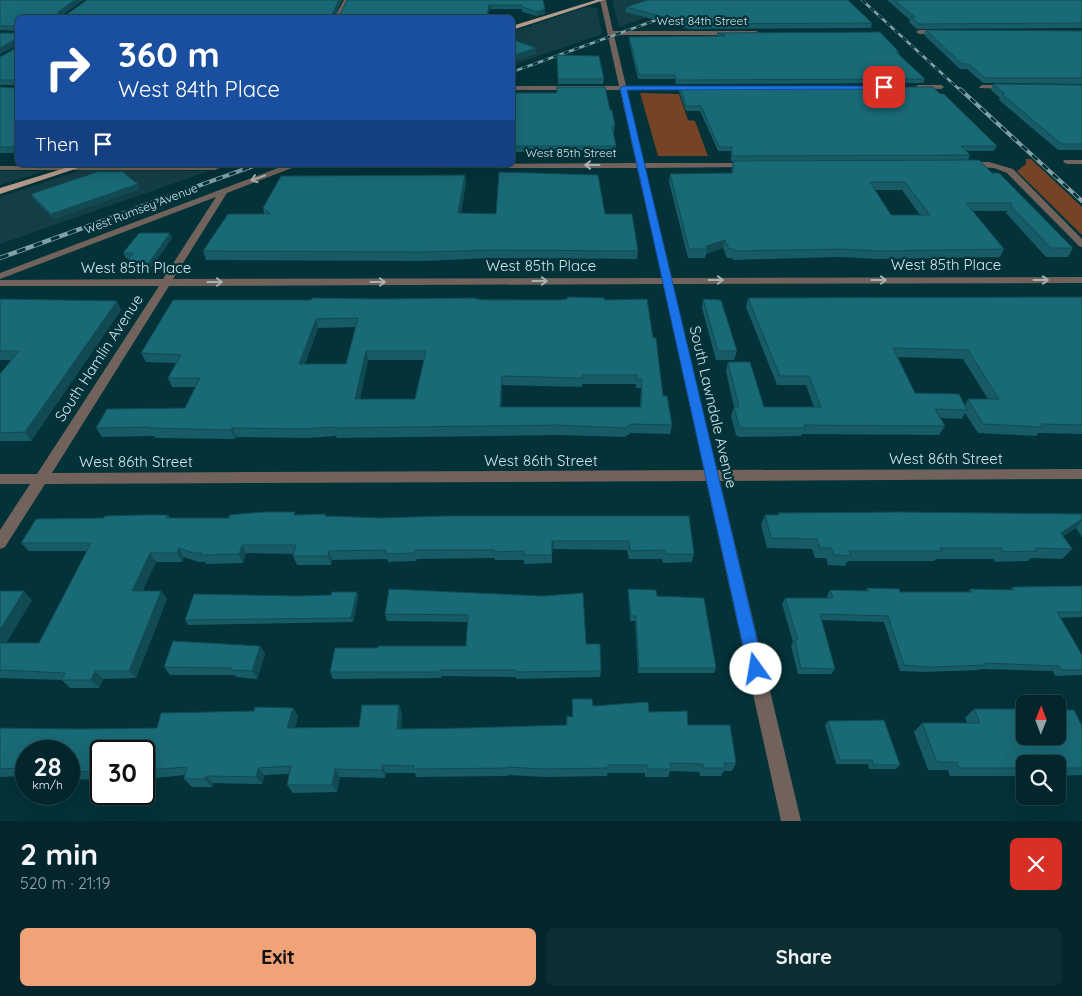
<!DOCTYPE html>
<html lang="en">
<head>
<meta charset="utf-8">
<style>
	body { margin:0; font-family:Quicksand,sans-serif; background:#0c2e33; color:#f1f3f6; height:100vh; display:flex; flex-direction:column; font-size:19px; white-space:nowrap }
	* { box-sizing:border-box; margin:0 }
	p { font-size:16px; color:#96a5a9 }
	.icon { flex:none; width:28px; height:28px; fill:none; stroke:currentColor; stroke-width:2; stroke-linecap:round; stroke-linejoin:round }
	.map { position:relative; height:821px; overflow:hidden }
	.drawer { display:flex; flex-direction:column; background:#02262b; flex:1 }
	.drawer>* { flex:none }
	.hud { position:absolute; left:15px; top:15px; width:500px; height:152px; border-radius:8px; box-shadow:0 5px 20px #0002,0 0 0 1px #234347; background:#1a4fa0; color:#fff; overflow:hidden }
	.needle { width:32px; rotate:1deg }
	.controls { position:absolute; left:1016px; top:695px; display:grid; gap:10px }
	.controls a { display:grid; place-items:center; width:50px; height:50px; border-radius:8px; background:#02262b; box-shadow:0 5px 20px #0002,0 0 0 1px #234347; font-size:25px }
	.speed { position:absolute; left:15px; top:740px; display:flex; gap:10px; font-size:25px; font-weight:700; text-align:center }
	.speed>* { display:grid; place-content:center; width:65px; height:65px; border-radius:50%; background:#02262b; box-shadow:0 5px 20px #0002,0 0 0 1px #234347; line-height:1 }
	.speed small { font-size:12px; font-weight:400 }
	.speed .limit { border:2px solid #111; border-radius:8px; background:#fff; color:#111 }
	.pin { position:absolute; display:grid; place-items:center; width:42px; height:42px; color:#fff; margin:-21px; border-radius:10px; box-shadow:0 2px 8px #0006 }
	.me { position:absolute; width:55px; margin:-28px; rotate:347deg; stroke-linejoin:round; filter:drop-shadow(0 0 4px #0008) }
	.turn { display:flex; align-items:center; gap:18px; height:105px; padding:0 20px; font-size:22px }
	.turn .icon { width:65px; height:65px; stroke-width:2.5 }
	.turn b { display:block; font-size:35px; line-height:42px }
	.then { display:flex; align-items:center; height:48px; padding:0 20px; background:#0003; gap:10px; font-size:19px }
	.round { display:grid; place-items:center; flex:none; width:52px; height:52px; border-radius:8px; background:#0c2e33 }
	.overview { display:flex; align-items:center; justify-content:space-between; height:85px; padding:0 20px }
	h1 { font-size:30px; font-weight:800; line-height:38px }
	.primary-button { display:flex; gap:10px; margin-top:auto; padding:10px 20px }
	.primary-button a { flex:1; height:58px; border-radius:8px; background:#efa377; color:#111; font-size:20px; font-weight:800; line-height:58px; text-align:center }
	.primary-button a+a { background:#0c2e33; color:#f1f3f6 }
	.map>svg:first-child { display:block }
	.built { fill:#143e45 }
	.green { fill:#754325 }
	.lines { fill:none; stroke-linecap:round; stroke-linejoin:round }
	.minor { fill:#71635b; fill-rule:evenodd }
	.major { fill:#b69a8a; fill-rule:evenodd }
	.rail-far2-casing { stroke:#81a1a6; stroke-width:2.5 }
	.rail-far1-casing { stroke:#81a1a6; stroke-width:4 }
	.rail-casing { stroke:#81a1a6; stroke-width:4.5 }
	.rail-far2 { stroke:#033239; stroke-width:2; stroke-dasharray:5.5; stroke-linecap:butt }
	.rail-far1 { stroke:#033239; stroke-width:2.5; stroke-dasharray:7; stroke-linecap:butt }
	.rail { stroke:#033239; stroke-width:3; stroke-dasharray:9; stroke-linecap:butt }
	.wall { fill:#165b66; fill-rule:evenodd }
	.shaded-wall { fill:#124a53 }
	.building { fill:#196a77; stroke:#124a53; fill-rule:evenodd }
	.oneway { stroke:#aab2b1 }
	.route { fill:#1a73e8; stroke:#114b97 }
	.labels { text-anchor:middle; stroke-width:4.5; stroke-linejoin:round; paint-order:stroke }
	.far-street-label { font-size:12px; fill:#d0e6ea; stroke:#033239 }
	.street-label { font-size:15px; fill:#d0e6ea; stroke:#033239 }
</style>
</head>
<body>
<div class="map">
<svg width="1082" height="821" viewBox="0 0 1082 821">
	<rect width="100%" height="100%" fill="#033239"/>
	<g class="built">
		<polygon points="615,0 696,0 619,27 612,1"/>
		<polygon points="587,7 597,8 602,34 513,65 512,32"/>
		<polygon points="81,170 209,171 0,244 0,197"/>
		<polygon points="0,171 45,171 0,185"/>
	</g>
	<g class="green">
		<polygon points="640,93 679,94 688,120 695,121 708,156 658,156"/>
		<polygon points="1026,159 1031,159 1082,207 1082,235 1017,171 1026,164"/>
	</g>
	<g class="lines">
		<g class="minor">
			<polygon points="344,0 350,0 339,18 334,18"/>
			<path d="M600,0H606L613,31H756L759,33L756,35H614L626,86H696L699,88L696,90H627L644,163H749L753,165L749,167L645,168L672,278L1082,277V283L673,284L717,470L1082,469V479L720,481L801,821H781L706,481L45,484L5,547L0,549V530L30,484H0V474H37L159,286H0V280L163,279L216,197L0,279V273L286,165L636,163L620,90H512V86H619ZM292,168H637L662,278L173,279L227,193ZM663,284L704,470L52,473L169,286Z"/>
			<polygon points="942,30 944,33 919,34 916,32 919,30"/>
			<polygon points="918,85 941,85 944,87 941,89 916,88 915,87"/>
			<polygon points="982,85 1007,85 1010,87 1007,89 980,88 979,87"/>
			<polygon points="1064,160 1082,160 1082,164 1067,164 1063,162"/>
			<polygon points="963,162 989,162 1013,169 1082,239 1082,247 1079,246 1007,173 994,168 966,166 963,166"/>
			<polygon points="0,166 215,166 219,168 215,170 0,170"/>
		</g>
		<g class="major">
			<polygon points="596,0 604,0 512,30 512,26"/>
			<polygon points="75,165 87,165 0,194 0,188"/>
		</g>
		<g class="rail-far2-casing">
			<g id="rail-far2">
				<polyline points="862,0 961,91"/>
				<polyline points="512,72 670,15"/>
			</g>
		</g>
		<g class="rail-far1-casing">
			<g id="rail-far1">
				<polyline points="960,89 1082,201"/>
				<polyline points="137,208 256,165"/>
			</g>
		</g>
		<g class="rail-casing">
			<polyline id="rail" points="0,258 141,207"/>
		</g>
		<use href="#rail-far2" class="rail-far2"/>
		<use href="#rail-far1" class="rail-far1"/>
		<use href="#rail" class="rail"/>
	</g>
	<g class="wall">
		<polygon points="0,0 83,0 62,15 66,15 87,0 342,0 335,15 543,0 545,14 537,16 522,12 522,9 491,9 489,10 18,31 0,30"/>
		<polygon points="887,0 1082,0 1082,28 917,29 909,22 910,20"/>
		<polygon points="626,7 872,23 871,28 689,29 626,12"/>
		<polygon points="926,30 1082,31 1082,84 983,83 967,69 960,69 924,35"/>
		<polygon points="18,31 18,153 0,153 0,87 15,88 16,85 0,85 0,57 16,48 16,45 0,54"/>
		<polygon points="717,33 899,52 899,55 925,79 923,83 676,84 675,79 638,79 629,41 629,37 717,37"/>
		<polygon points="557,55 604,79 603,84 558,84"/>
		<polygon points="993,84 1082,85 1082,150 1058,150 999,100 1000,98 991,90"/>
		<path d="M680,87L997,146L994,151H966L970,155L968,160L992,173L1073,248L1068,257H1046L1006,213L1007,211H973L1004,249L1000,257L877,259L838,257L733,260L732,258H727L723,248L706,254L705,258H688L669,182L670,174L731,173L733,161H731V151H718L700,111H686L679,92ZM875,190H902L920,215H891Z"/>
		<polygon points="512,93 610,110 615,126 614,132 613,132 616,146 616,151 512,152"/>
		<polygon points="465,175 466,183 461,213 605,214 638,251 637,259 491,258 425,261 206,260 203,251 264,214 263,208"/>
		<polygon points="138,184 140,189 54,219 33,198 31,194"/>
		<polygon points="172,238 150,269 127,270 124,265 129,258 126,258 123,253"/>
		<path d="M1082,297V434L1038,433L1036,436L978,433L965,413L962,419L940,418L945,426L939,435L802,434L801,436L739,437L736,435L731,416L734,407L726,371L728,362L764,407H814L806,385H777L746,307L748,298ZM898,357L963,359L988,399H968L965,405L915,393Z"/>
		<polygon points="0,299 117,301 121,310 31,441 0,441 0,374 11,360 0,360"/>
		<path d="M380,299L605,300L663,396L672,425L670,434L629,433V435H626V437L558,435L337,438L336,436L307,438L236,437L235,439L155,438L154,436L102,437L96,428L185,408L196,387H172L168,378L176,363L146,362L141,353L302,300ZM356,327L346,364H305L318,328ZM368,360H424L415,399H360ZM582,384H636V388H641L640,407H501L502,385L582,387Z"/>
		<polygon points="703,299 737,351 734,360 716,360 702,308"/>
		<polygon points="778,513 1082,514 1082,537 1076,528 1063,536 1072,549 1062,559 1031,558 1028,561 995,562 993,559 936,559 934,561 848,561 845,566 828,565 826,558 815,558 812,549 767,548 761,525 765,515 778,515"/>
		<polygon points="168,515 170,518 229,518 296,515 380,518 689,516 694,554 692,562 663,563 662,559 629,559 627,550 554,549 552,550 552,563 524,564 524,560 495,560 495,558 417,559 416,561 388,562 387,559 332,560 331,565 297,565 293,556 294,554 246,553 243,563 206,564 205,562 198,562 184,557 182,562 156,562 142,591 161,591 167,599 136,678 103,679 99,688 70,688 62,680 0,678 0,591 32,600 6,643 39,643 87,551 29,551 21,543 104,518"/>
		<polygon points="1082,586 1082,617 1061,618 1082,655 1082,675 1055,676 1053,671 981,669 979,670 925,672 900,671 884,622 821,620 835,669 831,674 798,674 791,646 793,642 782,604 785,598 828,598 827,596 830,590 866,591 867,588 900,592 969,592 970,589 1010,590 1013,587"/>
		<polygon points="389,589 586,644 601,671 600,677 516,679 516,677 441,676 441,678 333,679 330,672 378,648 466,646 468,622 387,621 385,614"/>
		<polygon points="628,589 657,596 716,668 714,673 638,673 635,621 630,621 628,594"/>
		<polygon points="357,592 358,597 353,622 188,625 185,620 297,596 331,595"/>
		<polygon points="260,646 265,654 257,679 236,677 235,675 170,675 164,667"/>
		<polygon points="572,699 593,706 649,712 688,725 736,763 732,771 724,771 721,776 700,776 699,772 670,771 668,777 645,777 645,773 608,773 607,776 544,777 508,775 508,776 416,777 415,773 386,773 385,778 340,777 337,792 293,793 287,785 289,774 265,775 262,784 213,783 212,787 192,787 184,779 185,775 156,778 155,781 144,781 144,751 101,751 101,779 69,780 69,751 26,751 26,777 25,776 0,777 0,728 80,729 157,728 254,711 293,708 298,716 295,728 359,727 399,705 402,713 401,729 465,728 566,725 567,716 572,717"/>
		<polygon points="974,709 1082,726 1082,775 1058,776 1058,764 1025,764 1025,776 950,776 948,770 928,770 914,732 922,723 967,723 965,718"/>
		<polygon points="828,721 900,765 896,769 869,769 868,764 836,764 825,725"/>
	</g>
	<g class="shaded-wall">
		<polygon points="75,0 83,0 60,16 58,15 58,12"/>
		<polygon points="339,0 342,0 334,18 332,15"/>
		<polygon points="489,5 491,5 491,9 489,10 488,18 487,18"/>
		<polygon points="545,9 545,14 537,16 537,12"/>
		<polygon points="16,39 18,45 0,54 0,48"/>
		<polygon points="536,48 536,54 512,62 512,56"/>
		<polygon points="465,175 466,183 459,221 458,213"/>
		<polygon points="138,184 140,189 54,219 51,214"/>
		<polygon points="170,233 172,238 150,269 148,264"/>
		<polygon points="725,240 723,248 706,254 707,249 706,246"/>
		<polygon points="117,301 121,310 31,441 25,432"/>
		<polygon points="316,319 318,328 302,373 299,364"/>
		<polygon points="366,351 368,360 358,409 355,399"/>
		<polygon points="502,376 502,385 501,416 500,407"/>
		<polygon points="232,428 236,437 235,439 231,430"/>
		<polygon points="1082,519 1082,521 1076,528 1052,543 1061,533"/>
		<polygon points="552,541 554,541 554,549 552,550"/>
		<polygon points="242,545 246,553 243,563 239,554"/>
		<polygon points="179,548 184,557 182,562 177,553"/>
		<polygon points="329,551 332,560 331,565 328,556"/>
		<polygon points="150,553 156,562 139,599 132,591"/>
		<polygon points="24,591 32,600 1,651 0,650 0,630"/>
		<polygon points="161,591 167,599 136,678 129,671"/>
		<polygon points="357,592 358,597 353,622 351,618"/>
		<polygon points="260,646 265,654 257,679 252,671"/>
		<polygon points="95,671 103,679 99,688 91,680"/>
		<polygon points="399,705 402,713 400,737 397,729"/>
		<polygon points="293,708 298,716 293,737 287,728"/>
		<polygon points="382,765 386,773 385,778 382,770"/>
		<polygon points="258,768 265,775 262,784 256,777"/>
		<polygon points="335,769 340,777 337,792 332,785"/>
		<polygon points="147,770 156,778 155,781 146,773"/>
		<polygon points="206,776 213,783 212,787 205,779"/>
	</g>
	<g class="building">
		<polygon points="0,0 75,0 58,12 58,15 66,15 87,0 339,0 332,15 340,14 347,0 543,0 545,9 537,12 522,7 522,5 489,5 487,18 18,18 18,30 17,26 0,26"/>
		<polygon points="648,0 848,0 872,23 689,24 626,7"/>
		<polygon points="894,0 1082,0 1082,23 919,24 911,17 915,17"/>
		<polygon points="926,30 1082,31 1082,78 985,78 969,64 962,64"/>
		<polygon points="18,31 18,147 0,147 0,87 15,88 17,82 15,80 0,80 0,57 16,48 16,39 0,48 0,33 16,33"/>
		<polygon points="880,32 899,52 896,52 925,79 677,80 675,75 639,75 629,37 725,36 725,35 717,33"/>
		<polygon points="512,39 536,48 512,56"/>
		<polygon points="557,55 599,56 604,79 558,79"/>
		<polygon points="993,84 1082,85 1082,144 1061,144 1002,94 1005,94"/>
		<polygon points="557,87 605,87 610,110 612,110 615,126 612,126 616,146 512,146 512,93 557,93"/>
		<polygon points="680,87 933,87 940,94 944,94 997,146 961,146 970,155 732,156 732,147 719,147 701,106 686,106"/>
		<path d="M979,160L992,173H999L1073,248H1051L1010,205L1012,203H966L1004,249L881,251L841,249L735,251L734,249H729L725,240L706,246L707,249H689L670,174L733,173V161ZM870,182H905L930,215H891Z"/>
		<polygon points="97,172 123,172 138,184 51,214 31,194"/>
		<polygon points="499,172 598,175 605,214 632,214 638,251 490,250 424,252 203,251 228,214 271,214 263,208 281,176 465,175 458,213 496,214"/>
		<polygon points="139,233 170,233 148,264 124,265 133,253 123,253"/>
		<path d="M567,297L604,298L605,300L647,299L653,338H656L658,355L663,396H667L672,425L630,424V426H627V428L558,425L334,428V427L304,429L232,428L231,430L149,428L150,427L96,428L107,409L185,408L200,378H168L181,355L141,353L173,300H311L312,298L380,299L476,298V299L486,300H558L567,299ZM358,318L346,364H299L316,319ZM366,351H426L415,399H355ZM582,375H637V379H642L641,407H500L502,376L583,378Z"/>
		<polygon points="1082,297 1082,425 1041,424 1042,427 983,424 968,399 999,399 968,350 893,348 915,393 959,394 967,410 935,409 945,426 804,425 805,428 742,428 739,426 734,407 739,407 728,362 750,362 764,407 821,407 809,376 780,376 748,298"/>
		<polygon points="0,299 117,301 25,432 0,433 0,374 19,351 0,351"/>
		<polygon points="703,299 721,300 737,351 718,351"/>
		<polygon points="263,512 295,512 294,515 325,514 325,516 380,518 445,516 689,516 694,554 665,554 664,550 630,551 629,541 552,541 552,555 524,555 524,551 494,552 494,550 415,550 415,553 386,554 386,550 329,551 328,556 293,556 296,545 242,545 239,554 201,555 202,553 193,553 179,548 177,553 150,553 132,591 161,591 129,671 95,671 91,680 61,680 65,673 0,670 0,643 39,643 91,543 21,543 36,519 104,518 105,516 141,515 168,515 166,518 229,518 229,515"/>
		<polygon points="900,512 1082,514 1082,519 1061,533 1072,549 1035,548 1037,551 1003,552 1001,548 940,548 941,551 849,551 851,556 834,555 831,548 820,548 817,539 771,538 765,515 779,515 778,513"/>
		<polygon points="1082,586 1082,612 1057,612 1082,655 1082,670 1061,670 1059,666 984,663 985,665 930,667 904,665 888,616 820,614 835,669 801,668 795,640 798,640 785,598 833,598 830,590 869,591 867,588 899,589 900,592 972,592 970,589 1014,590 1013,587"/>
		<polygon points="389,589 543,596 583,593 586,644 600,644 601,671 516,672 516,670 440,670 440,672 330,672 335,648 378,648 378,646 466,646 468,615 385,614"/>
		<polygon points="628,589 656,590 657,596 704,598 716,668 639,668 636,616 631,616"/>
		<polygon points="0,591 24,591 0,630"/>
		<polygon points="332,592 357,592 351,618 185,620 194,594 297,596 331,595"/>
		<polygon points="173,641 260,646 252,671 231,670 232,668 164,667"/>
		<polygon points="572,699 592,699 593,706 648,702 649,712 687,711 688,725 730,725 736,763 724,763 725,768 703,768 703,764 670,763 671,769 647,769 647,765 608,765 608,768 544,769 507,767 507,768 413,769 414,766 382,765 382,770 335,769 332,785 287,785 291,766 258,768 256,777 206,776 205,779 184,779 187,767 147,770 146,773 144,773 144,751 101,751 101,771 69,772 69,751 26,751 26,773 21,773 23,768 0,769 0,728 80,729 157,728 161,713 254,711 255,707 293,708 287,728 359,727 362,705 399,705 397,729 465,728 567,725 567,716 573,717"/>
		<polygon points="974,709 1025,709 1025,736 1058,736 1058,710 1074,710 1082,726 1082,768 1058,768 1058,764 1025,764 1025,768 959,768 957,762 937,762 922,723 980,723"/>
		<polygon points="884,720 900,765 873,765 872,760 840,760 828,721"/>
	</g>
	<defs><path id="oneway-shaft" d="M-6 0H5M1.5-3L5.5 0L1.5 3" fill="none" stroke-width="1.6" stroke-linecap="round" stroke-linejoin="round" transform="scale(1.25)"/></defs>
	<g class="oneway">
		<use href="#oneway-shaft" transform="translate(592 165) rotate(180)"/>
		<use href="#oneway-shaft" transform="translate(258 178) rotate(160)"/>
		<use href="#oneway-shaft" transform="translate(716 280)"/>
		<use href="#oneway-shaft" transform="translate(879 280)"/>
		<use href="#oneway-shaft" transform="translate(1041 280)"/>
		<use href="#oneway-shaft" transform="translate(540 281)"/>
		<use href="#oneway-shaft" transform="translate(215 282)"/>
		<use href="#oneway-shaft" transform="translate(378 282)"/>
	</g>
	<polygon class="route" points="624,86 884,86 887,87 884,89 627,90 764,669 762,674 756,676 751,674 748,669 620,88"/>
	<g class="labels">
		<g class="far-street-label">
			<text x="702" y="25">West 84th Street</text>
			<text x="571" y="157">West 85th Street</text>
			<text transform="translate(141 209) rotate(-21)" y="4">West Rumsey Avenue</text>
		</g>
		<g class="street-label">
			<text x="946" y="270">West 85th Place</text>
			<text x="541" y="271">West 85th Place</text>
			<text x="136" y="273">West 85th Place</text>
			<text transform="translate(99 358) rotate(-57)" y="5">South Hamlin Avenue</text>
			<text transform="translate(713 407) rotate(77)" y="5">South Lawndale Avenue</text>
			<text x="946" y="464">West 86th Street</text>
			<text x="541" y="466">West 86th Street</text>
			<text x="136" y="467">West 86th Street</text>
		</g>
	</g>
</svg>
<div class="controls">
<a><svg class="needle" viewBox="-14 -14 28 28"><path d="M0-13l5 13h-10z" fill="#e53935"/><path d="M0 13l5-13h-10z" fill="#96a5a9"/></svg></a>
<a><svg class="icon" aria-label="search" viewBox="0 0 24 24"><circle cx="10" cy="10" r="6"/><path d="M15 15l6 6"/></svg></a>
</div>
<div class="speed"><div>28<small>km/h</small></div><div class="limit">30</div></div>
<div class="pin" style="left:884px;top:87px;background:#d93025"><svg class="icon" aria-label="arrive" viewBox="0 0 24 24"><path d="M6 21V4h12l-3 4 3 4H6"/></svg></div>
<svg class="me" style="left:756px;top:669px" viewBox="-20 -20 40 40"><circle r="19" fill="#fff"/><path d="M0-13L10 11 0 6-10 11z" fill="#1a73e8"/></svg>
<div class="hud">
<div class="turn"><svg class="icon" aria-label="right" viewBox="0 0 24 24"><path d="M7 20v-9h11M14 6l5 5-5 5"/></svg><div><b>360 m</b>West 84th Place</div></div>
<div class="then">Then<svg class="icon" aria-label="arrive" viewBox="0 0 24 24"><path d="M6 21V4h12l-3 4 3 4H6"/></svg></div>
</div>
</div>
<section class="drawer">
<div class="overview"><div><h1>2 min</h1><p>520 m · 21:19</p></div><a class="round" style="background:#d93025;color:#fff"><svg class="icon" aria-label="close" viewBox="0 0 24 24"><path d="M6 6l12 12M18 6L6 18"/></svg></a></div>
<div class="primary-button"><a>Exit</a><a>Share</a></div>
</section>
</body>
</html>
